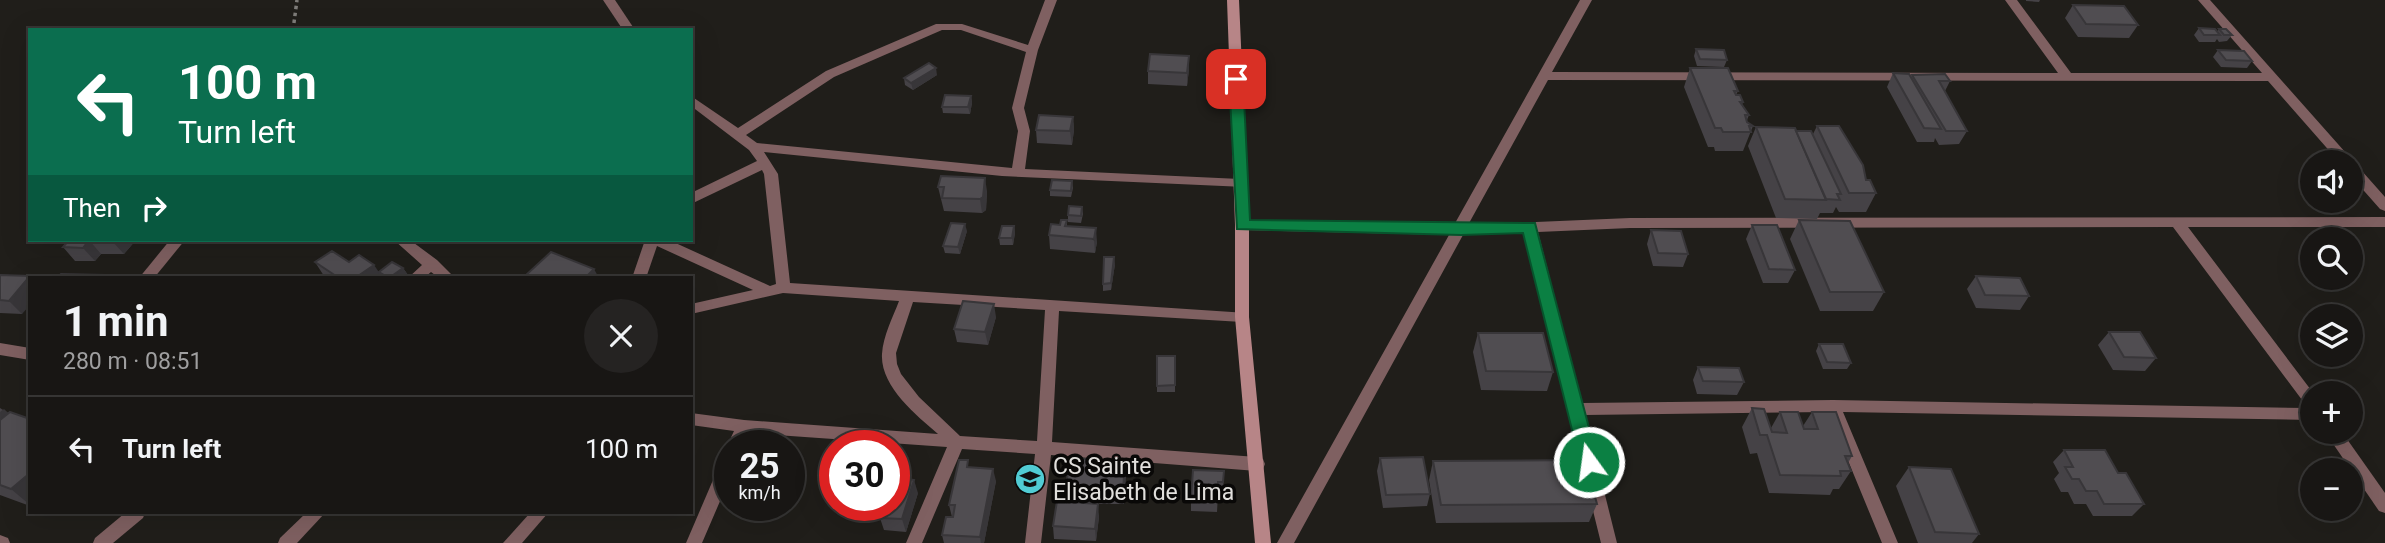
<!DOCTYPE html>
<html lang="en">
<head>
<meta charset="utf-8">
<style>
	body { margin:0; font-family:Roboto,sans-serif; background:#252322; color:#f1f3f6; height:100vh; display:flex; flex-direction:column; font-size:26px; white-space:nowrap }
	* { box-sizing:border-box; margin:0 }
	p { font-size:23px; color:#9f9fa0 }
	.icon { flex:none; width:38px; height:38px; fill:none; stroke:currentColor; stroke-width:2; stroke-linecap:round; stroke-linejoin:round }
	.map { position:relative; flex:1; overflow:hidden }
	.sheet { position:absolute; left:28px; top:276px; width:665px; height:238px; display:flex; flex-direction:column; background:#181614; border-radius:0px; box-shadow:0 7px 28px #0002,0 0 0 2px #363534 }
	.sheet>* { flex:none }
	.top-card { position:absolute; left:28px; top:28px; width:665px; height:214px; border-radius:0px; box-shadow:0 7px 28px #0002,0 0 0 2px #363534; background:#0b6e4f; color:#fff; overflow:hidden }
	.fabs { position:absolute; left:2300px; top:150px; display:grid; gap:14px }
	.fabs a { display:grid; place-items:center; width:63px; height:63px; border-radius:50%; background:#181614; box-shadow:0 7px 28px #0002,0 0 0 2px #363534; font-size:35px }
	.speed { position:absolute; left:714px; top:430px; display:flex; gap:14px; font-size:35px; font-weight:700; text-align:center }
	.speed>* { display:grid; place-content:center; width:91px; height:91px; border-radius:50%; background:#181614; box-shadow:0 7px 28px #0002,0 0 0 2px #363534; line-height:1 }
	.speed small { font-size:18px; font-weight:400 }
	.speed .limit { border:10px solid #d22; background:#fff; color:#111 }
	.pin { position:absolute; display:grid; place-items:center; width:60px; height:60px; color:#fff; margin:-30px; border-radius:14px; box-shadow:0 4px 10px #0006 }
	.me { position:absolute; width:77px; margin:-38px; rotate:346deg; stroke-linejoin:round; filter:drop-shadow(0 0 5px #0008) }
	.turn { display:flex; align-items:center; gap:24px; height:147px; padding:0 35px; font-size:32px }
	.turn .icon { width:91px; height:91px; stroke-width:2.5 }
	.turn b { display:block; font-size:49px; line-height:60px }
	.then { display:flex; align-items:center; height:66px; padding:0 35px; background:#0003; gap:14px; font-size:26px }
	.round { display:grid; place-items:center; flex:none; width:74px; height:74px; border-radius:37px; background:#252322 }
	.headline { display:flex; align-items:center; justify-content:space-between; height:119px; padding:0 35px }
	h1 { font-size:42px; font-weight:700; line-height:52px }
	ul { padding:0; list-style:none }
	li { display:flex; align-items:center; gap:21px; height:105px; padding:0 35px; border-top:2px solid #363534 }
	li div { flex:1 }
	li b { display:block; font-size:26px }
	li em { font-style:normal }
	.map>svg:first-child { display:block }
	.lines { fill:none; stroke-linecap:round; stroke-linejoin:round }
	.path { stroke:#7e7c79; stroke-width:3.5; stroke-dasharray:3.5 3.5; stroke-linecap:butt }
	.street { fill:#7f6061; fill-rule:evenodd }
	.secondary { fill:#b78587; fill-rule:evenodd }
	.wall { fill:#454246 }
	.shaded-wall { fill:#383639 }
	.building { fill:#504d51; stroke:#383639; stroke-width:2 }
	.route { fill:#0b8043; stroke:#07532c; stroke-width:2 }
	.labels { text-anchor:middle; stroke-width:7; stroke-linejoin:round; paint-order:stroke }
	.poi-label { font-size:23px; fill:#e1dfdc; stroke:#090807; text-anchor:start }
</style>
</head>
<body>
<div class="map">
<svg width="2385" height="543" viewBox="0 0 2385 543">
	<rect width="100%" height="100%" fill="#201e1a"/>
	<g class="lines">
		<polyline class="path" points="293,30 297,0"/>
		<g class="street">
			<polygon points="603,0 615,0 635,30 623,30"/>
			<path d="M1045,0H1057L1038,50L1024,108L1030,131L1025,169L1240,179L1245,181L1247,184L1245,187L1002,176L764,152L778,174L790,283L1247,313L1249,317L1247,321L1242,322L1059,311L1052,442L1257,457L1263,459L1265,464L1263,469L1257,471L1051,455L1041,543H1025L1035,454L962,449L922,543H906L947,447L749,433L743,446H730V451L727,446L734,431L691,425V413L744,420L938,434C916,415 880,386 882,354C883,336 893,317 899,301L783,293L691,314V304L753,290L657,246L646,278H632L645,240H669L770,286L776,284L764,174L762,170L691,204V193L757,161L749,150L691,106V96L738,128L826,71L936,24H962L1028,45ZM942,30H961L1026,52L1012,108L1018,131L1012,168L757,143L746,135L834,77ZM913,302L1045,310L1037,441L960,436L919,397L901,374L897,364L896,353Z"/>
			<path d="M1580,0H1592L1552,72L2058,73L2005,0H2017L2071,73H2262L2198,0H2210L2385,197V211L2380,209L2350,175V163H2340L2268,81L1548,80L1468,225L1630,218L2385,217V227H2188L2314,394H2312V420L1843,412L1898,543H1882L1828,412L1585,415L1617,543H1601L1524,232L1463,235L1294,543H1277L1449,235L1242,230L1235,225L1242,220L1454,225ZM2173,227L2308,408L1833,400L1582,403L1538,232L1630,228Z"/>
			<polygon points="170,240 185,240 154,278 139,278"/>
			<polygon points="394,240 410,240 437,260 455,278 439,278 431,272 424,278 408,278 422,265"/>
			<polygon points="0,343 30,348 30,360 0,355"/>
			<polygon points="2325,432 2342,432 2385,493 2385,513 2379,511"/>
			<polygon points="730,453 730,478 702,543 686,543 722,459 724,454"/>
			<polygon points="125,513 145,513 143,518 113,543 93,543 95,538"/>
			<polygon points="306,513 325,513 297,543 278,543 280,538"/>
			<polygon points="530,513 548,513 522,543 503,543"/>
			<polygon points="0,535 8,538 10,543 0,543"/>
		</g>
		<polygon class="secondary" points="1227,0 1239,0 1249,225 1249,317 1271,543 1255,543 1235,317 1235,225"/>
	</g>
	<g class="wall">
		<polygon points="2026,0 2040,0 2039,2 2026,1"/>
		<polygon points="2073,5 2138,25 2129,38 2078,37 2065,18"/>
		<polygon points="2199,28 2217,32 2219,29 2232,35 2227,41 2219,42 2217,39 2215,42 2199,42 2194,35"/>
		<polygon points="1696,49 1727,60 1724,67 1697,66 1694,56"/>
		<polygon points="2218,50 2252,61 2247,68 2221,67 2213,57"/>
		<polygon points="1189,56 1189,69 1187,86 1148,84 1148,71"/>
		<polygon points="1690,68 1738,91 1736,95 1743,102 1742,105 1749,115 1747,120 1747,122 1753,126 1743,151 1715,151 1714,147 1708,147 1684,87"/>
		<polygon points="1893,73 1911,77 1912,75 1950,81 1945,91 1967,131 1959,144 1939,145 1935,138 1934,142 1917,142 1887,87"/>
		<polygon points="937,75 913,90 905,85 904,78"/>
		<polygon points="971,96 972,103 970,114 943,113 942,107"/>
		<polygon points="1073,117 1074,130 1072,145 1037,143 1036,130"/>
		<polygon points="1817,126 1866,180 1876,193 1866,212 1839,212 1836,207 1833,213 1820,213 1817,219 1776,218 1748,146 1756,127 1796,131 1813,134"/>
		<polygon points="1072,181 1073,188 1071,197 1050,196 1050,190"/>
		<polygon points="938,187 987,191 986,210 982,213 944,211"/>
		<polygon points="1082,207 1083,214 1081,223 1068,222 1068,215"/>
		<polygon points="1067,220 1067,226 1097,242 1095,253 1050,249 1049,235"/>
		<polygon points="1799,220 1884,292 1873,311 1820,311 1790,239"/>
		<polygon points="1752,225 1795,270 1788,283 1763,283 1746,239"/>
		<polygon points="1014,226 1015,233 1013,245 1000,245 999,238"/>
		<polygon points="1651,230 1688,254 1683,267 1653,266 1647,244"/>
		<polygon points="967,231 960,254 945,253 943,246"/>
		<polygon points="69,240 136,240 124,254 101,254 95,261 75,261 63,247"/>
		<polygon points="315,262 349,262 379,272 403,268 408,275 403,278 328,278 324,276"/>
		<polygon points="1115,264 1111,290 1103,291 1103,284"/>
		<polygon points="0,275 30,276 32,278 30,278 22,314 0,313"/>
		<polygon points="1976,276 2029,296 2020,310 1976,308 1967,289"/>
		<polygon points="996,317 988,345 957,342 954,329"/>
		<polygon points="2109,332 2156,358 2145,371 2113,370 2098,345"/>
		<polygon points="1478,333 1553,372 1547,391 1481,390 1473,352"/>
		<polygon points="1819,344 1851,363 1847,369 1823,369 1816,351"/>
		<rect x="1157" y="356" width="18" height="36"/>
		<polygon points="1698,367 1744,382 1737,395 1697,394 1693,380"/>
		<polygon points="0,408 8,413 30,419 30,506 0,495"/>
		<polygon points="1752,408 1771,428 1780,412 1803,426 1812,412 1852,456 1848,463 1851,471 1839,489 1833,489 1830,495 1769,493 1757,453 1750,454 1742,427"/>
		<polygon points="2064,450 2118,473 2144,504 2132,516 2093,516 2086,504 2074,504 2068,492 2061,492 2054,479 2059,473 2053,462"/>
		<polygon points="1380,458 1430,494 1427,506 1383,508 1377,471"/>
		<polygon points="1101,459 1102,463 1126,472 1124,504 1096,504 1099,517 1096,541 1054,539 1053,526 1067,502 1066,491"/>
		<polygon points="1433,461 1597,504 1589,522 1436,523 1429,480"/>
		<polygon points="970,467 996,481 984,543 944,543 942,535 952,517 949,505"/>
		<polygon points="1909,467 1979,534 1972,543 1918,543 1896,486"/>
		<polygon points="1224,471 1223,495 1218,494 1217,512 1191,511 1191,499"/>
		<polygon points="918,493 906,532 884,530 880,518"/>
	</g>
	<g class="shaded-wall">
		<polygon points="1189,56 1189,69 1187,86 1187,73"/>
		<polygon points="936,68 937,75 913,90 911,83"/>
		<polygon points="971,96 972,103 970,114 968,107"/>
		<polygon points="1073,117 1074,130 1072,145 1070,131"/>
		<polygon points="985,178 987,191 986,210 982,213 980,199"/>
		<polygon points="965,224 967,231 960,254 958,247"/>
		<polygon points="1014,226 1015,233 1013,245 1012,238"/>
		<polygon points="1096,228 1097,242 1095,253 1094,239"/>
		<polygon points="89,240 101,254 95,261 83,248"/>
		<polygon points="113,240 136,240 124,254 112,241"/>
		<polygon points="1114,257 1115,264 1111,290 1111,283"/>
		<polygon points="374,265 383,278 355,278"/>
		<polygon points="403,268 408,275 403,278 389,278"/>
		<polygon points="594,269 599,278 585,278"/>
		<polygon points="30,276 32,278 30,278 30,305 22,314 9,301"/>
		<polygon points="994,304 996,317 988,345 985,332"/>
		<polygon points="4,409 24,428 0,449 0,412"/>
		<polygon points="1125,459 1126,472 1124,504 1123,492"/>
		<polygon points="993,469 996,481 984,543 981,543 980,537"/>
		<polygon points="30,473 30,505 11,489"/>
		<polygon points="914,480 918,493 906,532 902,519"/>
		<polygon points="1098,504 1099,517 1096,541 1095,529"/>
	</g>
	<g class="building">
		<polygon points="2073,5 2124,6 2138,25 2086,24"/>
		<polygon points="2199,28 2215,29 2220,35 2204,35"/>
		<polygon points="2219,29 2226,29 2232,35 2224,35"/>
		<polygon points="1696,49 1724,50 1727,60 1700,59"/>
		<polygon points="2218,50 2244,51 2252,61 2226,60"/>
		<polygon points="1150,54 1189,56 1187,73 1148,71"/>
		<polygon points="929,63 936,68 911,83 904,78"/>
		<polygon points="1690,68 1728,68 1738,91 1734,91 1736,95 1740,95 1743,102 1740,102 1749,115 1745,115 1747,122 1753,126 1749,126 1751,132 1723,132 1721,128 1715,128"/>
		<polygon points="1893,73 1909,74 1941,129 1924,128"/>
		<polygon points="1945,74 1950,81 1939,81 1967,131 1946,131 1912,75"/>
		<polygon points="945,95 971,96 968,107 942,107"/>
		<polygon points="1039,115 1073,117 1070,131 1036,130"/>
		<polygon points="1817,126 1839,126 1863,165 1866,180 1870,180 1876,193 1849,193"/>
		<polygon points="1756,127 1795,128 1826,200 1785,199"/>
		<polygon points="1796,131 1811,131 1841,194 1837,194 1840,200 1826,199"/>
		<polygon points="941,176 985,178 983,197 980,199 942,198 944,187 938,187"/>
		<polygon points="1052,180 1072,181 1071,191 1050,190"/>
		<polygon points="1069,206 1082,207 1081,216 1068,215"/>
		<polygon points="1061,220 1067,220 1065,226 1096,228 1094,239 1049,235 1051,224 1060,225"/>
		<polygon points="1799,220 1850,221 1884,292 1830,292"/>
		<polygon points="951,223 965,224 958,247 943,246"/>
		<polygon points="1752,225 1777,225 1795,270 1769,269"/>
		<polygon points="1002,226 1014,226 1012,238 999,238"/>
		<polygon points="1651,230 1681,231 1688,254 1658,253"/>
		<polygon points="69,240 113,240 112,241 89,240 83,248 63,247"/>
		<polygon points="332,251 349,262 359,255 374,265 355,278 339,278 315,262"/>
		<polygon points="551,252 594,269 585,278 535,278 526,275"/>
		<polygon points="1104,257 1114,257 1111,283 1103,284"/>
		<polygon points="392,262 403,268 389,278 379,272"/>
		<polygon points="61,274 104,275 102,278 57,278"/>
		<polygon points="0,275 30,276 9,301 0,300"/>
		<polygon points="1976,276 2020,278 2029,296 1985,295"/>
		<polygon points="963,301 994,304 985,332 954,329"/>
		<polygon points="2109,332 2140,332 2156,358 2124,357"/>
		<polygon points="1478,333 1543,333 1553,372 1486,371"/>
		<polygon points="1819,344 1843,344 1851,363 1827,362"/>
		<polygon points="1157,356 1175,356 1175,385 1157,386"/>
		<polygon points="1698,367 1739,368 1744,382 1703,381"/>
		<polygon points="1752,408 1764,409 1772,432 1787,433 1780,412 1798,412 1804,429 1818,429 1812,412 1836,412 1852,456 1845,456 1851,471 1840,471 1841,476 1780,475 1767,435 1760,435"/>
		<polygon points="10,412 30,419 30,473 11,489 0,485 0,420"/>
		<polygon points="2064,450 2105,450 2118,473 2126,473 2144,504 2104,504 2097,491 2086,491 2079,479 2072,479 2065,467 2073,467"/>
		<polygon points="1423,457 1430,494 1386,495 1380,458"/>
		<polygon points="1069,459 1101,459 1101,463 1107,463 1107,459 1125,459 1123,492 1066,491"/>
		<polygon points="959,460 968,460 967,467 993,469 980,537 942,535 946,517 953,517 955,505 949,505"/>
		<polygon points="1585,460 1597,504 1441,505 1433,461"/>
		<polygon points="1909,467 1951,469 1979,534 1935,532"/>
		<polygon points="1193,470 1224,471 1223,482 1218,482 1218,500 1191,499"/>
		<polygon points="896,477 914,480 902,519 880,518 885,506 894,506 894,481"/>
		<polygon points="1057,501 1098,504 1095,529 1053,526"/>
	</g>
	<polygon class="route" points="1236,75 1243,79 1250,220 1535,223 1598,462 1595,468 1589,470 1580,462 1523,233 1461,235 1237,229 1229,79"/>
	<defs>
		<g id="school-disc" transform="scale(1.575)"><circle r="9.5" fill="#51ccd4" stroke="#090807"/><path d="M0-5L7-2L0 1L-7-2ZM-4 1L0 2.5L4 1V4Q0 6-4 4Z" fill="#111"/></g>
	</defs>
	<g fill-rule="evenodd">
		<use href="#school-disc" x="1030" y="479"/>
	</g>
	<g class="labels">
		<g class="poi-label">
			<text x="1053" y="474">CS Sainte<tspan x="1053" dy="26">Elisabeth de Lima</tspan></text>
		</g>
	</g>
</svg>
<div class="fabs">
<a><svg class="icon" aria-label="sound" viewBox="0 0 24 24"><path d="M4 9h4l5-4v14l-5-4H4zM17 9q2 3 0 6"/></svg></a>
<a><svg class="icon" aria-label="search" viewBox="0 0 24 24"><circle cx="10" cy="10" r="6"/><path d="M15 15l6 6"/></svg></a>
<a><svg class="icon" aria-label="layers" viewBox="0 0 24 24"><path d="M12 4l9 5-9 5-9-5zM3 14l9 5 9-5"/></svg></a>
<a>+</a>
<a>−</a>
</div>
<div class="speed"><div>25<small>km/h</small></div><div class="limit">30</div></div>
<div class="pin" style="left:1236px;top:79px;background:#d93025"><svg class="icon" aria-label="arrive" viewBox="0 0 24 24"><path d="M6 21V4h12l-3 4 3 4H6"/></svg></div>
<svg class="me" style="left:1589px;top:462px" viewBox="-20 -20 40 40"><circle r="17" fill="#0b8043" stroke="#fff" stroke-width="3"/><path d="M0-11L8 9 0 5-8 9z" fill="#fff"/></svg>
<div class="top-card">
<div class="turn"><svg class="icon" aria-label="left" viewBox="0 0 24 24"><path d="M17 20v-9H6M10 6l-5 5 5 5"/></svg><div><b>100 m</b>Turn left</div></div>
<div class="then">Then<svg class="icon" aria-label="right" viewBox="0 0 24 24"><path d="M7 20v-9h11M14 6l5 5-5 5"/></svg></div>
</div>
<section class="sheet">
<div class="headline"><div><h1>1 min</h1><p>280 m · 08:51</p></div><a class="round"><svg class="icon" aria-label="close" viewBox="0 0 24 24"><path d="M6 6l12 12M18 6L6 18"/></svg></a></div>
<ul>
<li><svg class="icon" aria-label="left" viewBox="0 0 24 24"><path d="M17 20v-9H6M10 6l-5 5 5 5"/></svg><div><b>Turn left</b></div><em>100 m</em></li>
</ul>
</section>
</div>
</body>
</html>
